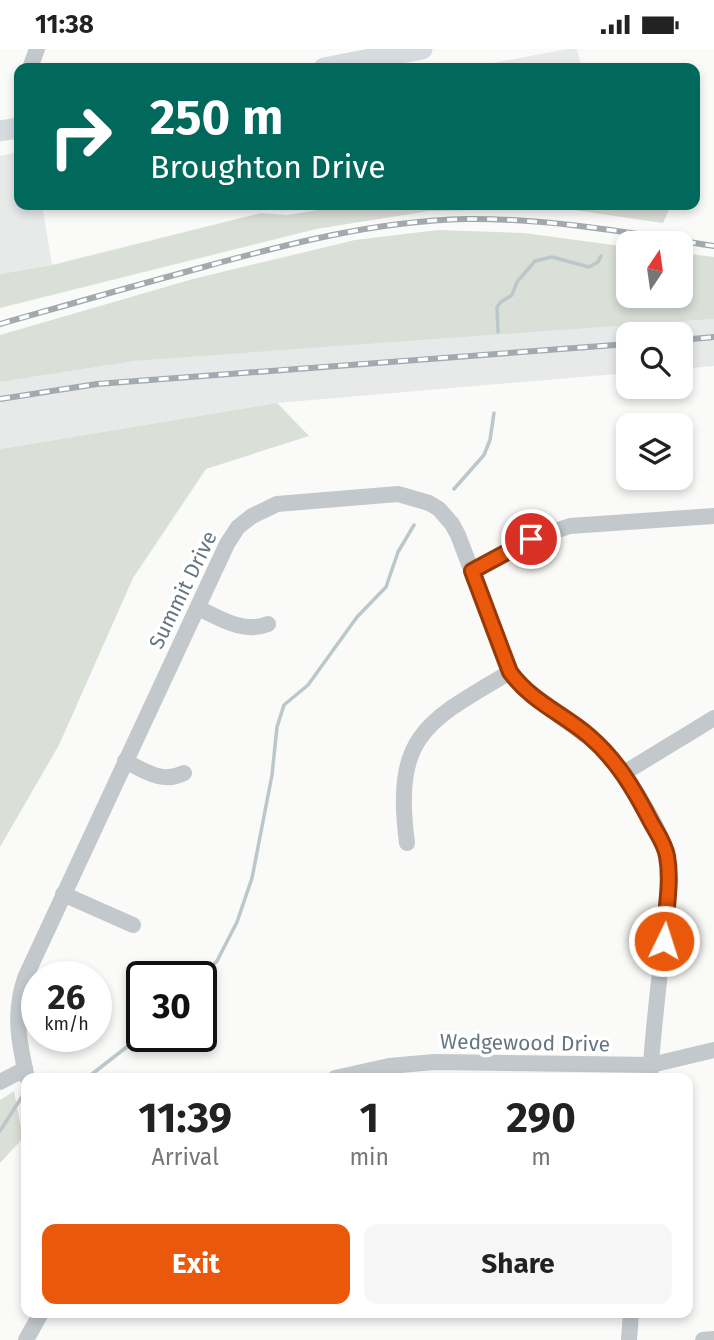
<!DOCTYPE html>
<html lang="en">
<head>
<meta charset="utf-8">
<style>
	body { margin:0; font-family:"Fira Sans",sans-serif; background:#f6f6f6; color:#222; height:100vh; display:flex; flex-direction:column; font-size:26px; white-space:nowrap }
	* { box-sizing:border-box; margin:0 }
	p { font-size:23px; color:#767676 }
	.icon { flex:none; width:38px; height:38px; fill:none; stroke:currentColor; stroke-width:2; stroke-linecap:round; stroke-linejoin:round }
	.map { position:relative; flex:1; overflow:hidden }
	.side { position:absolute; left:21px; top:1024px; width:672px; height:245px; display:flex; flex-direction:column; background:#fff; border-radius:14px; box-shadow:0 4px 10px #0003 }
	.side>* { flex:none }
	.banner { position:absolute; left:14px; top:14px; width:686px; height:147px; border-radius:14px; box-shadow:0 4px 10px #0003; background:#00695c; color:#fff; overflow:hidden }
	.needle { width:46px; rotate:13deg }
	.fabs { position:absolute; left:616px; top:182px; display:grid; gap:14px }
	.fabs a { display:grid; place-items:center; width:77px; height:77px; border-radius:14px; background:#fff; box-shadow:0 4px 10px #0003; font-size:35px }
	.speed { position:absolute; left:21px; top:912px; display:flex; gap:14px; font-size:35px; font-weight:700; text-align:center }
	.speed>* { display:grid; place-content:center; width:91px; height:91px; border-radius:50%; background:#fff; box-shadow:0 4px 10px #0003; line-height:1 }
	.speed small { font-size:18px; font-weight:400 }
	.speed .limit { border:4px solid #111; border-radius:10px; background:#fff; color:#111 }
	.pin { position:absolute; display:grid; place-items:center; width:60px; height:60px; color:#fff; margin:-30px; border:4px solid #fff; border-radius:50%; box-shadow:0 2px 7px #0007 }
	.me { position:absolute; width:77px; margin:-38px; rotate:4deg; stroke-linejoin:round; filter:drop-shadow(0 0 5px #0008) }
	.turn { display:flex; align-items:center; gap:24px; height:147px; padding:0 21px; font-size:32px }
	.turn .icon { width:91px; height:91px; stroke-width:2.5 }
	.turn b { display:block; font-size:49px; line-height:60px }
	.eta { display:flex; justify-content:space-evenly; align-items:center; height:119px; text-align:center }
	.eta b { font-size:42px; font-weight:700; line-height:49px }
	.primary-button { display:flex; gap:14px; margin-top:auto; padding:14px 21px }
	.primary-button a { flex:1; height:80px; border-radius:14px; background:#ea580c; color:#fff; font-size:28px; font-weight:700; line-height:80px; text-align:center }
	.primary-button a+a { background:#f6f6f6; color:#222 }
	.status { display:flex; justify-content:space-between; align-items:center; height:49px; padding:0 35px; background:#fff; direction:ltr }
	.status svg { height:19px; fill:currentColor }
	.map>svg:first-child { display:block }
	.built { fill:#e8e9e9 }
	.green { fill:#dadfd7 }
	.lines { fill:none; stroke-linecap:round; stroke-linejoin:round }
	.stream { stroke:#bbc7cb; stroke-width:3.5 }
	.minor { stroke:#c3c8cc; stroke-width:16 }
	.major { stroke:#d6dbdf; stroke-width:21 }
	.rail-casing { stroke:#a2aab0; stroke-width:6 }
	.rail { stroke:#fff; stroke-width:3.5; stroke-dasharray:10; stroke-linecap:butt }
	.route-casing { stroke:#983908; stroke-width:18 }
	.route { stroke:#ea580c; stroke-width:12 }
	.labels { text-anchor:middle; stroke-width:7; stroke-linejoin:round; paint-order:stroke }
	.street-label { font-size:21px; fill:#657683; stroke:#fff }
</style>
</head>
<body>
<div class="status"><b>11:38</b><svg viewBox="0 0 49 12"><path d="M0 12V9h3v3zM5 12V6h3v6zM10 12V3h3v9zM15 12V0h3v12zM26 1h20v11H26zM47 4h2v5h-2z"/></svg></div>
<div class="map">
<svg width="714" height="1291" viewBox="0 0 714 1291">
	<rect width="100%" height="100%" fill="#fafaf8"/>
	<g class="built">
		<polygon points="567,0 577,0 582,19 467,19"/>
		<polygon points="19,103 19,156 42,156 52,216 0,225 0,107"/>
		<polygon points="714,270 714,317 681,320 681,285 628,285 628,324 277,354 0,400 0,333 135,312"/>
	</g>
	<g class="green">
		<polygon points="347,156 671,156 663,174 560,159 429,162 316,180 0,259 0,225 52,216 261,164 288,166"/>
		<polygon points="438,181 524,184 628,198 628,247 681,247 681,204 714,208 714,270 135,312 0,333 0,286 193,230 355,191"/>
		<polygon points="277,354 309,387 206,420 133,529 59,696 0,798 0,400"/>
		<polygon points="14,1042 23,1089 0,1114 0,1051"/>
	</g>
	<g class="lines">
		<g class="stream">
			<polyline points="498,283 497,258 501,253 512,246 517,233 535,212 552,208 589,218 598,213 601,207"/>
			<polyline points="454,440 484,406 490,391 494,364"/>
			<polyline points="201,929 217,912 237,873 252,829 272,726 277,678 284,656 308,636 357,568 386,538 398,503 414,476"/>
			<polyline points="87,1029 142,986"/>
			<polyline points="0,1082 23,1046"/>
		</g>
		<g class="minor">
			<polyline points="30,19 37,0"/>
			<polyline points="472,522 531,490 570,477 714,467"/>
			<path d="M198,559C220,569 242,585 268,575"/>
			<path d="M125,712C145,722 162,735 184,724"/>
			<polyline points="624,724 714,669"/>
			<path d="M407,794C393,687 425,673 510,623"/>
			<polyline points="63,845 133,876"/>
			<path d="M27,1029C19,994 13,964 25,929L227,495L238,478L252,467L277,455L398,445L429,454L439,460L452,475L458,486L510,623C537,659 581,676 611,709C628,727 662,782 667,806C671,826 667,849 665,870C661,923 653,976 650,1029"/>
			<polyline points="335,1029 389,1017 434,1013 651,1016 714,1001"/>
			<polyline points="0,1033 25,1020"/>
			<polyline points="26,1291 41,1264"/>
			<polyline points="629,1291 631,1264"/>
			<polyline points="703,1291 714,1290"/>
		</g>
		<g class="major">
			<polyline points="324,19 422,0"/>
			<polyline points="0,82 19,79"/>
		</g>
		<g class="rail-casing">
			<g id="rail">
				<path d="M0,275C67,256 133,237 200,219C287,195 375,172 466,170C549,169 632,184 714,197"/>
				<polyline points="681,291 714,288"/>
				<polyline points="0,350 97,335 628,295"/>
			</g>
		</g>
		<use href="#rail" class="rail"/>
	</g>
	<g class="lines">
		<g class="route-casing">
			<path id="route" d="M531,490L472,522L510,623C532,653 562,664 589,687C617,711 634,740 651,773C657,784 665,795 667,807C672,834 665,865 664,892"/>
		</g>
		<use href="#route" class="route"/>
	</g>
	<g class="labels">
		<g class="street-label">
			<text transform="translate(183 541) rotate(-64)" y="7">Summit Drive</text>
			<text transform="translate(525 994) rotate(1)" y="7">Wedgewood Drive</text>
		</g>
	</g>
</svg>
<div class="fabs">
<a><svg class="needle" viewBox="-14 -14 28 28"><path d="M0-13l5 13h-10z" fill="#e53935"/><path d="M0 13l5-13h-10z" fill="#767676"/></svg></a>
<a><svg class="icon" aria-label="search" viewBox="0 0 24 24"><circle cx="10" cy="10" r="6"/><path d="M15 15l6 6"/></svg></a>
<a><svg class="icon" aria-label="layers" viewBox="0 0 24 24"><path d="M12 4l9 5-9 5-9-5zM3 14l9 5 9-5"/></svg></a>
</div>
<div class="speed"><div>26<small>km/h</small></div><div class="limit">30</div></div>
<div class="pin" style="left:531px;top:490px;background:#d93025"><svg class="icon" aria-label="arrive" viewBox="0 0 24 24"><path d="M6 21V4h12l-3 4 3 4H6"/></svg></div>
<svg class="me" style="left:664px;top:892px" viewBox="-20 -20 40 40"><circle r="17" fill="#ea580c" stroke="#fff" stroke-width="3"/><path d="M0-11L8 9 0 5-8 9z" fill="#fff"/></svg>
<div class="banner">
<div class="turn"><svg class="icon" aria-label="right" viewBox="0 0 24 24"><path d="M7 20v-9h11M14 6l5 5-5 5"/></svg><div><b>250 m</b>Broughton Drive</div></div>
</div>
<section class="side">
<div class="eta">
<div><b>11:39</b><p>Arrival</p></div>
<div><b>1</b><p>min</p></div>
<div><b>290</b><p>m</p></div>
</div>
<div class="primary-button"><a>Exit</a><a>Share</a></div>
</section>
</div>
</body>
</html>
